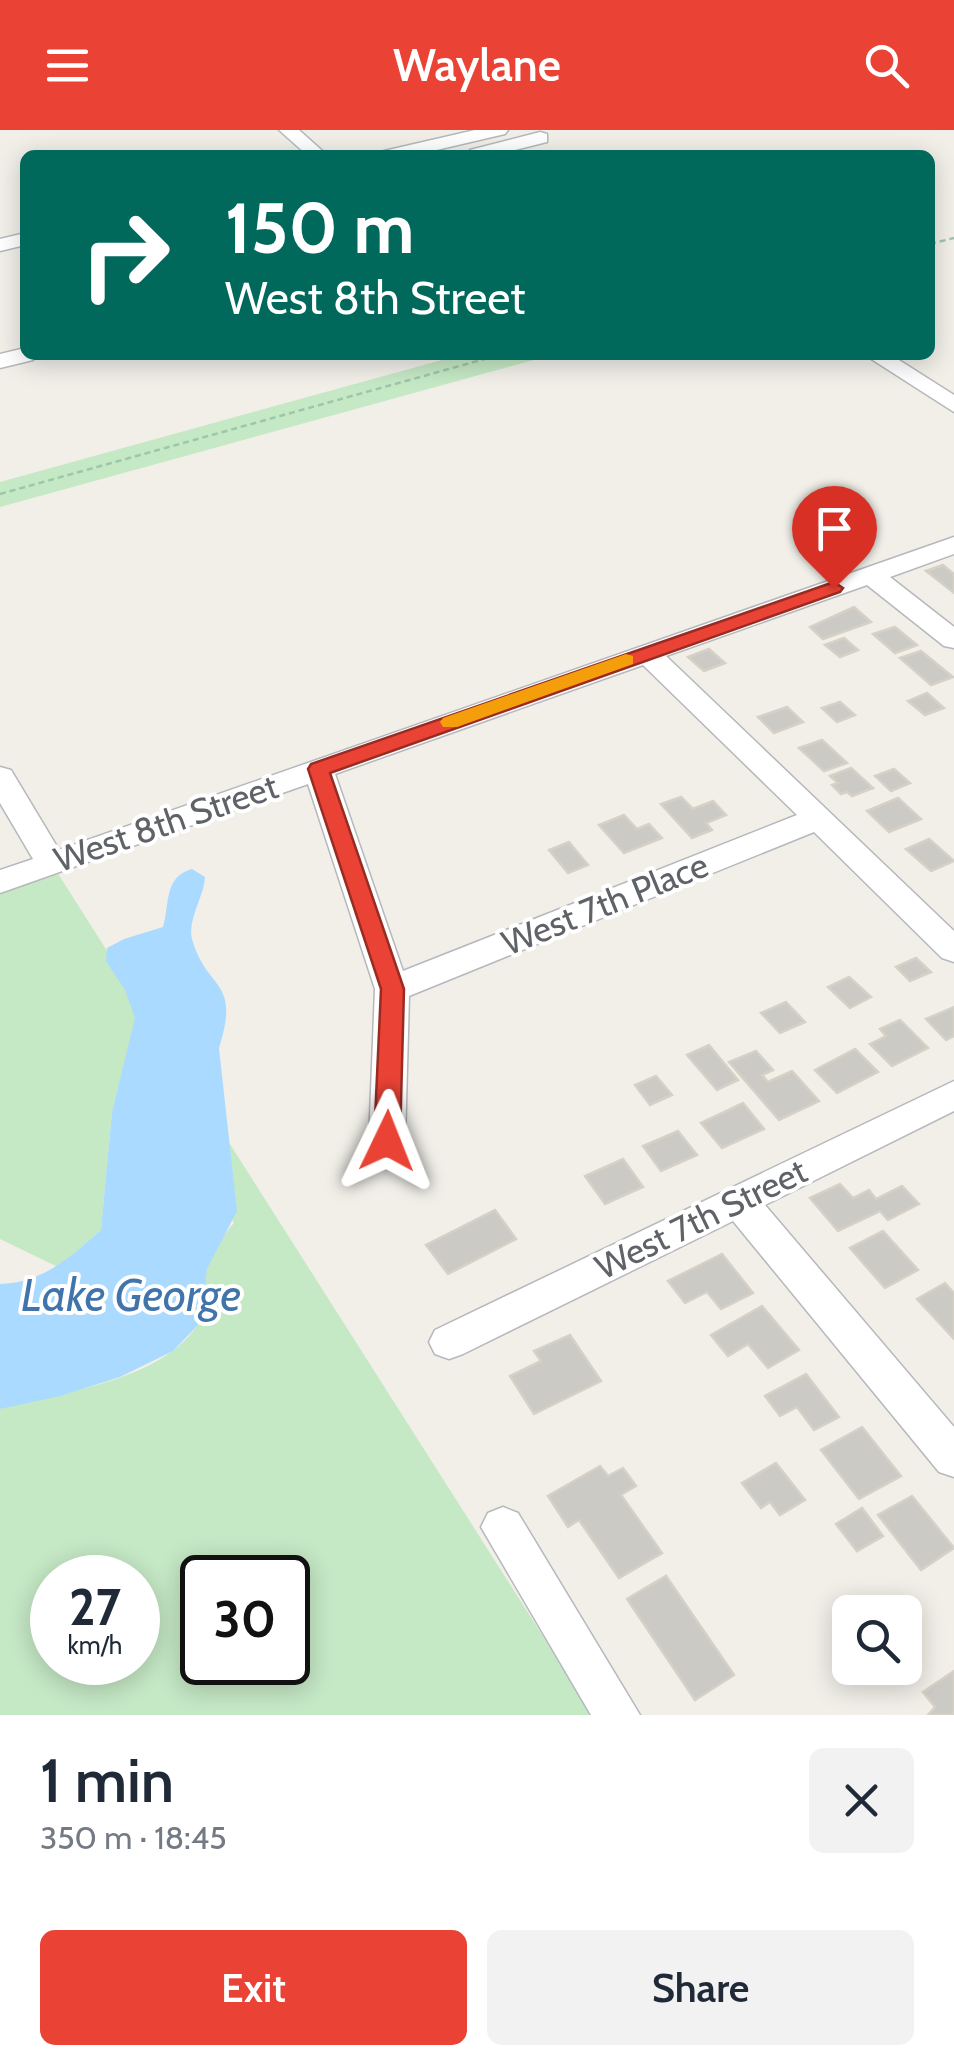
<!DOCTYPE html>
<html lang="en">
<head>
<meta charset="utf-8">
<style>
	body { margin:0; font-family:Cabin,sans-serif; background:#f2f2f3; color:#1f2937; height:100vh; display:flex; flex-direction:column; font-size:38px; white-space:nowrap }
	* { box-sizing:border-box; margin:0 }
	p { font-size:32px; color:#747a83 }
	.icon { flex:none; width:55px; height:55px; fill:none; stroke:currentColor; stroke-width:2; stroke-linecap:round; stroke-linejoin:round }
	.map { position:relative; height:1585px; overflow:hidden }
	.drawer { display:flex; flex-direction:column; background:#fff; flex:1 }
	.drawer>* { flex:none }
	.hud { position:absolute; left:20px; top:20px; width:915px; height:210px; border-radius:15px; box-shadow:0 5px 25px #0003; background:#00695c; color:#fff; overflow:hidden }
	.tools { position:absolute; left:832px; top:1465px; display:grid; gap:20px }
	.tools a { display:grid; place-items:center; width:90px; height:90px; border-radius:15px; background:#fff; box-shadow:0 5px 25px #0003; font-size:50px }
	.speed { position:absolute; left:30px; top:1425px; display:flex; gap:20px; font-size:50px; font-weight:700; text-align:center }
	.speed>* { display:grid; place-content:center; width:130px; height:130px; border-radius:50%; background:#fff; box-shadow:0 5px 25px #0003; line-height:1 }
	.speed small { font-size:25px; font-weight:400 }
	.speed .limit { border:5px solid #111; border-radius:15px; background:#fff; color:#111 }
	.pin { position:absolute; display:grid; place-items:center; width:85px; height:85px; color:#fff; margin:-102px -42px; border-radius:50% 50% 50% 0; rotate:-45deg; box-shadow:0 0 10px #0007 }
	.pin .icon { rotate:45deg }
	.me { position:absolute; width:110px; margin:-55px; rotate:2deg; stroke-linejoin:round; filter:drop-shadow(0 0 8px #0008) }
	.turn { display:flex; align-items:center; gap:35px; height:210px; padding:0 40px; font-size:45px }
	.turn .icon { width:130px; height:130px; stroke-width:2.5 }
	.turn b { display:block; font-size:70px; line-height:85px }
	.round { display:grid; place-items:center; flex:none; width:105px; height:105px; border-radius:15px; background:#f2f2f3 }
	.overview { display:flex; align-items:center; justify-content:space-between; height:170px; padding:0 40px }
	h1 { font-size:60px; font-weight:600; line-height:75px }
	.action { display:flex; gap:20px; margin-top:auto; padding:20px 40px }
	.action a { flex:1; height:115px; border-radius:15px; background:#ea4335; color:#fff; font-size:40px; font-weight:600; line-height:115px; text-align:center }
	.action a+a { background:#f2f2f3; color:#1f2937 }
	header { display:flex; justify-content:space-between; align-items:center; height:130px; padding:0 40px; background:#ea4335; color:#fff; font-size:45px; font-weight:600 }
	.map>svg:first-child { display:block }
	.green { fill:#c5e8c5; fill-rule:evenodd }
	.water { fill:#aadaff }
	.building { fill:#cccac5; stroke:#d6d1c6; stroke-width:2.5 }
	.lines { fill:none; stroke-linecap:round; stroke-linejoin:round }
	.minor-casing { stroke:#b5b8bc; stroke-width:3 }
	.path { stroke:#9cc7a9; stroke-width:2.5; stroke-dasharray:6 4; stroke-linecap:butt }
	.minor { fill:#fff; fill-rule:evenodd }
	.route { fill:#ea4335; stroke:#982c22; stroke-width:2.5 }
	.slow { fill:#f59e0b }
	.labels { text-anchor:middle; stroke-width:8; stroke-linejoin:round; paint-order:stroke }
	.street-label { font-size:35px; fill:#5f6368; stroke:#fff }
	.near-water-label { font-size:45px; font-style:italic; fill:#4174aa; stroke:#fff }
</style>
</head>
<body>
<header><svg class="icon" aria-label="menu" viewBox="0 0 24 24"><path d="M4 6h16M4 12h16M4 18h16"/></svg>Waylane<svg class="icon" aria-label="search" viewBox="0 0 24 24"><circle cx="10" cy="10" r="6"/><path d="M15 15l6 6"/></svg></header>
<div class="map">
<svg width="954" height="1585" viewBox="0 0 954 1585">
	<rect width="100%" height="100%" fill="#f1efe8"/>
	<g class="green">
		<polygon points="460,225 552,225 0,377 0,352"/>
		<path d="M55,739L593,1585H0V1279C63,1260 171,1252 204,1184C210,1172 206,1167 205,1155C204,1134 220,1108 234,1093L130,911L112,982L101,1100L58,1137L0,1109V759ZM52,1448H138V1532H52ZM202,1448H288V1532H202Z"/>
	</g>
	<path class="water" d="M192,739L205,747C204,767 187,790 192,809C207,862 241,848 219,918L237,1081L207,1139L205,1156L209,1168L198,1195L173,1221L120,1247L60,1266L0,1279V1154C43,1153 70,1127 101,1100L112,982L135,888L125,860L106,831L107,818L124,809L163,797C170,772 164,747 192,739Z"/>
	<g class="building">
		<polygon points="943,435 954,444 954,463 926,441"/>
		<polygon points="854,477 871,492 823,509 810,497"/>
		<polygon points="895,497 917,515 895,523 873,504"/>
		<polygon points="844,508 858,520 840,527 825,515"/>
		<polygon points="709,519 725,533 704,541 688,527"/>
		<polygon points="921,521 953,547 931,555 900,528"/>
		<polygon points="927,563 944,578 925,585 908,571"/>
		<polygon points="840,572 855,585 837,592 822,578"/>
		<polygon points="787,577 803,592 774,603 758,587"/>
		<polygon points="822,610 847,633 824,641 799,618"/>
		<polygon points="851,638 873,658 852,666 847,662 841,664 832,655 838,653 830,646"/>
		<polygon points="894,639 910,653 891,661 875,646"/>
		<polygon points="681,667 693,679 713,671 726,685 706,693 712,700 692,708 661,674"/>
		<polygon points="898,668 921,689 889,702 867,681"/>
		<polygon points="624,685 637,699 649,694 662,708 624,723 599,695"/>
		<polygon points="929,709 954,731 931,741 906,719"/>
		<polygon points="569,712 588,735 568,743 549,720"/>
		<polygon points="916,828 931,842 910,851 896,837"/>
		<polygon points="849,847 871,867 850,878 828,857"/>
		<polygon points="786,872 805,892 780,903 761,883"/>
		<polygon points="954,877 954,906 946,910 926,889"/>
		<polygon points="900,890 928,918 892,936 870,914 886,906 880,899"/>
		<polygon points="709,915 738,950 717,960 687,925"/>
		<polygon points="855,919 878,942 837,963 815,940"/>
		<polygon points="756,921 773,940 762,945 768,952 792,941 819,971 779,990 729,932"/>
		<polygon points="656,946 672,965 650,975 635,955"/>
		<polygon points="743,973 764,999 722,1018 701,993"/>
		<polygon points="678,1001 697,1025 661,1041 643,1016"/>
		<polygon points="623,1029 643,1057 605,1074 585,1046"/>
		<polygon points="840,1054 853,1068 869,1060 876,1069 902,1056 919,1074 888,1090 880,1081 838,1101 810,1068"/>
		<polygon points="495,1080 516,1109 448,1144 426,1115"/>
		<polygon points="883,1101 918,1140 885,1158 850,1118"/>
		<polygon points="722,1124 753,1163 721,1179 707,1162 685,1173 668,1151"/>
		<polygon points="945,1153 954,1163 954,1209 917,1169"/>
		<polygon points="762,1176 799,1220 768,1238 748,1214 728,1226 711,1205"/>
		<polygon points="570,1205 601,1251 534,1284 510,1246 541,1231 534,1221"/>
		<polygon points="806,1244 839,1287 814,1300 797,1277 780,1286 765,1266"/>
		<polygon points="862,1297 901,1346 859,1369 821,1320"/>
		<polygon points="776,1333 805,1370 780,1385 770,1372 761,1378 742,1353"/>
		<polygon points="600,1336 608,1346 623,1338 636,1356 621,1365 662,1423 619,1448 579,1390 568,1397 548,1366"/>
		<polygon points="912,1366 954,1418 921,1440 878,1385"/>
		<polygon points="862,1378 883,1406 857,1421 836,1394"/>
		<polygon points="666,1446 734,1545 695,1570 627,1469"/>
		<polygon points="954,1541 954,1585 928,1585 935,1577 923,1562"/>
	</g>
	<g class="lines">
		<g class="minor-casing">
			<g id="minor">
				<polygon points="279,0 299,0 327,25 307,25"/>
				<polygon points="475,0 508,0 505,4 415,25 382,25 384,21"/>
				<polygon points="540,2 547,4 547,12 495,25 468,24 470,20"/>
				<polygon points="25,103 25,115 0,121 0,109"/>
				<polygon points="25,218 25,225 36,225 33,230 0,238 0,224"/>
				<polygon points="865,225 891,225 954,265 954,282"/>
				<path d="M954,407V424L890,447L954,497V518L944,516L867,455L666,526L954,801V832L942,828L814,702L409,866L405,1011L400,1021L387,1025L374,1021L369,1011L375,859L308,654L0,763V740L33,729L0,673V637L11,640L59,720ZM643,535L797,685L403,841L335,644Z"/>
				<polygon points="954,951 954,981 765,1075 954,1297 954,1347 939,1342 733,1091 463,1224 449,1229 435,1224 429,1212 435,1200"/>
				<polygon points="503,1377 518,1383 640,1585 591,1585 481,1397 488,1383"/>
			</g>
		</g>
		<g class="path">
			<polyline points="930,114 954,108"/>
			<polyline points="0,364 499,225"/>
		</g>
		<use href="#minor" class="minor"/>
	</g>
	<polygon class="route" points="834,452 843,458 840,462 330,643 404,859 400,1011 396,1018 378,1018 374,1011 381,859 308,639 311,634"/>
	<polygon class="slow" points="626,524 633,526 633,534 457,597 443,597 440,592 443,588"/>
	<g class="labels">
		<g class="street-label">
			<text transform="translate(166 693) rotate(-19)" y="12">West 8th Street</text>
			<text transform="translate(605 774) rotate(-22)" y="12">West 7th Place</text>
			<text transform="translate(701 1089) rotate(-26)" y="12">West 7th Street</text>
		</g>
		<g class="near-water-label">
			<text x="131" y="1181">Lake George</text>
		</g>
	</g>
</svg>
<div class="tools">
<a><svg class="icon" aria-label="search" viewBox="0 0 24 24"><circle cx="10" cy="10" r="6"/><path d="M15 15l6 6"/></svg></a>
</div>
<div class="speed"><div>27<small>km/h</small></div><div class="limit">30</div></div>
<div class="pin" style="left:834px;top:458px;background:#d93025"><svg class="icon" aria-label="arrive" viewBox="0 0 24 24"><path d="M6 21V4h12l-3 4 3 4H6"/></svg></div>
<svg class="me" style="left:387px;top:1011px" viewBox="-20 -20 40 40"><path d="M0-17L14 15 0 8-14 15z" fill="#ea4335" stroke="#fff" stroke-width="4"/></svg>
<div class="hud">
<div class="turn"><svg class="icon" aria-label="right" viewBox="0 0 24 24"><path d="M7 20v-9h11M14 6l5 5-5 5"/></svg><div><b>150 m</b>West 8th Street</div></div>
</div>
</div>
<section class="drawer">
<div class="overview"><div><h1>1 min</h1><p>350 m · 18:45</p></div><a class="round"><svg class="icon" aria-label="close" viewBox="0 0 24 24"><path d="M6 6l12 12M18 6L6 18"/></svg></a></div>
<div class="action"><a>Exit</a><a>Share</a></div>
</section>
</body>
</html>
